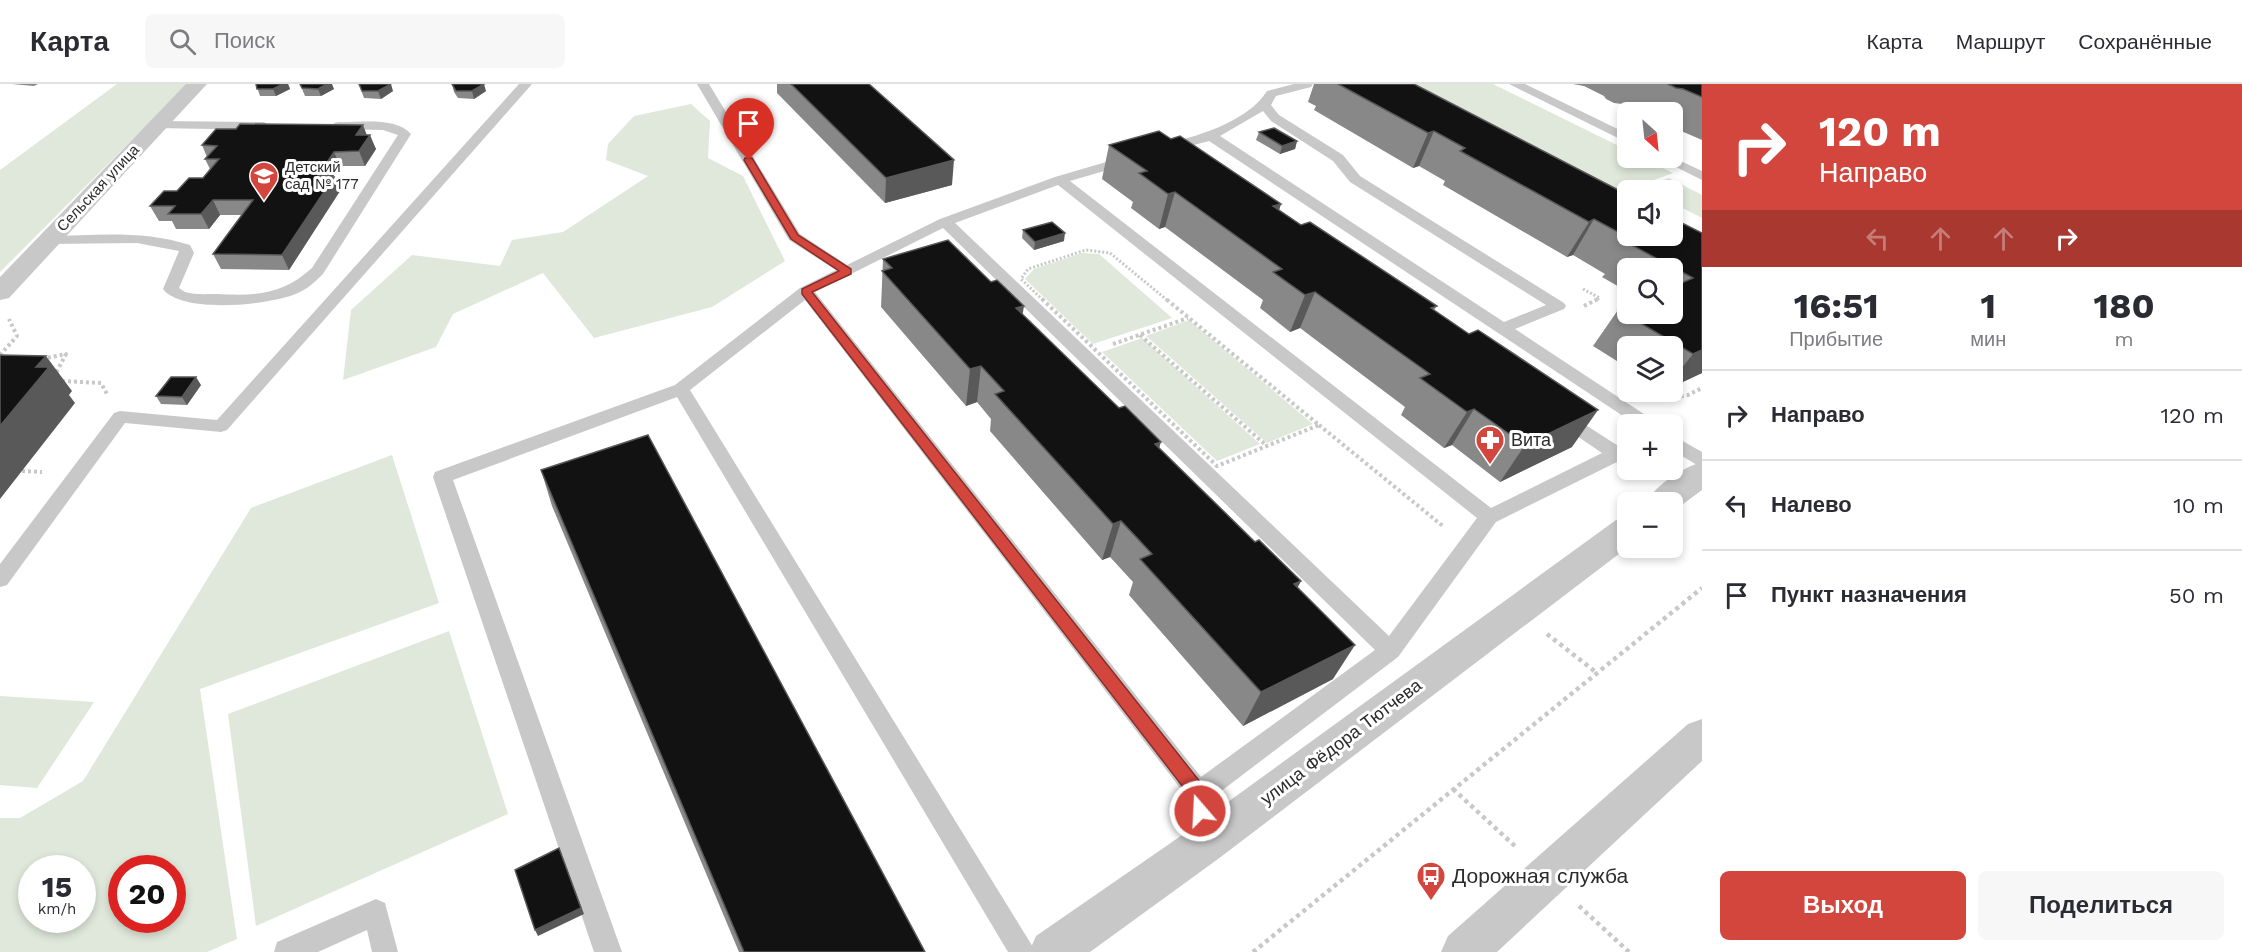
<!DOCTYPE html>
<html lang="ru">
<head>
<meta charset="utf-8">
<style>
	body { margin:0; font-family:"Work Sans",sans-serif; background:#f7f7f7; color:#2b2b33; height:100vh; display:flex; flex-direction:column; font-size:22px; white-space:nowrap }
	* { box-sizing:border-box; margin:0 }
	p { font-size:20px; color:#7c7c81 }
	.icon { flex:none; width:33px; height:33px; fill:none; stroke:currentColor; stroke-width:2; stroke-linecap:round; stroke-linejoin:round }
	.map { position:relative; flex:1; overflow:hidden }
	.drawer { display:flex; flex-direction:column; background:#fff; width:540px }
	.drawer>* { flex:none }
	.guide { background:#d3463d; color:#fff; overflow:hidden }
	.needle { width:39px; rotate:153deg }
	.fabs { position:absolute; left:1617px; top:18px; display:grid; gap:12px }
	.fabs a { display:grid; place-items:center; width:66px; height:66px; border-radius:9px; background:#fff; box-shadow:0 3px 9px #0003; font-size:30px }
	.speed { position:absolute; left:18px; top:771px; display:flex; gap:12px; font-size:30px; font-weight:700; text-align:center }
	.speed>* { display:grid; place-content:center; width:78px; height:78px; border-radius:50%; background:#fff; box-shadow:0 3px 9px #0003; line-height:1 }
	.speed small { font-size:15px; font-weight:400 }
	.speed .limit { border:9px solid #d22; background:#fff; color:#111 }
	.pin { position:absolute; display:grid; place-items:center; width:51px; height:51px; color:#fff; margin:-62px -26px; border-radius:50% 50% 50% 0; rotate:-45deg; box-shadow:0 0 6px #0007 }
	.pin .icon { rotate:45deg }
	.me { position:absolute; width:66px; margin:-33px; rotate:341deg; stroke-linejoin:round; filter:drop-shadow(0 0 4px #0008) }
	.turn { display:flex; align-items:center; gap:21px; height:126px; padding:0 18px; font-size:27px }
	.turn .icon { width:78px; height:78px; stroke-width:2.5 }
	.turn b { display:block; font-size:42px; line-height:51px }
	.lanes { display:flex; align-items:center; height:57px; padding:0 18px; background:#0003; justify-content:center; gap:30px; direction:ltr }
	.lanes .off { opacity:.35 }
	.eta { display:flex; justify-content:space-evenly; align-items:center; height:102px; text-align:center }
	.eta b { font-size:36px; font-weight:700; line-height:42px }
	.primary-button { display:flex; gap:12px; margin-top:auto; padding:12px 18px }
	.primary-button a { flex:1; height:69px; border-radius:9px; background:#d3463d; color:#fff; font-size:24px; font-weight:700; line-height:69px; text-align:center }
	.primary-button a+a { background:#f7f7f7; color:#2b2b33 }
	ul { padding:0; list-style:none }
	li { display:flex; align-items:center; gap:18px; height:90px; padding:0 18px; border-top:2px solid #e1e1e2 }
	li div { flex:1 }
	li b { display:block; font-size:22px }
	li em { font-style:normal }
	header { display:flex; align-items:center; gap:36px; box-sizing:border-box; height:84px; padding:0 30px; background:#fff; border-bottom:2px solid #e1e1e2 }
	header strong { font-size:28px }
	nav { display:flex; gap:33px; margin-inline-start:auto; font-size:21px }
	.search { width:420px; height:54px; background:#f7f7f7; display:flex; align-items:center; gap:15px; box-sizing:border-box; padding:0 21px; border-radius:9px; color:#7c7c81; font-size:22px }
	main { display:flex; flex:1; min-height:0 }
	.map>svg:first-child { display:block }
	.green { fill:#dfe8da; fill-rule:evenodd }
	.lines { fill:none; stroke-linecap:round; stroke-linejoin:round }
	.path-far2 { stroke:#c8c8c8; stroke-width:3; stroke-dasharray:2 2; stroke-linecap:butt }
	.path-far1 { stroke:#c8c8c8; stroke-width:4; stroke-dasharray:3 3; stroke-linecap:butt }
	.path { stroke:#c8c8c8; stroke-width:4.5; stroke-dasharray:4 4; stroke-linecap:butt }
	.service { fill:#c8c8c8; fill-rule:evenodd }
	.minor { fill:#c8c8c8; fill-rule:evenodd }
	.tertiary { fill:#c8c8c8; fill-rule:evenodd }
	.wall { fill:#888 }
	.shaded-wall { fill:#595959 }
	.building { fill:#121212; stroke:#595959; stroke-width:1.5 }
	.route { fill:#d3463d; stroke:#892e28; stroke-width:1.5 }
	.labels { text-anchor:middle; stroke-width:6; stroke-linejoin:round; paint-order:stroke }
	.far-poi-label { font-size:15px; fill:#2b2b2b; stroke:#fff; text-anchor:start }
	.far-street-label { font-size:15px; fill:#2b2b2b; stroke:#fff }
	.poi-label { font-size:18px; fill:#2b2b2b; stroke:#fff; text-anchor:start }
	.street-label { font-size:18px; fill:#2b2b2b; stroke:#fff }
	.near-poi-label { font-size:21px; fill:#2b2b2b; stroke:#fff; text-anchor:start }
</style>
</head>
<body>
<header>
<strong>Карта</strong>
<div class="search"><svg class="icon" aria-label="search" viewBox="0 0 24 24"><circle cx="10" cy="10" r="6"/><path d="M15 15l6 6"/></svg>Поиск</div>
<nav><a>Карта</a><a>Маршрут</a><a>Сохранённые</a></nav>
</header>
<main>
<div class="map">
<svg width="1702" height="868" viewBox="0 0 1702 868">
	<rect width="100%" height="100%" fill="#fff"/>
	<g class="green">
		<polygon points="117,0 188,0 0,188 0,86"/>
		<polygon points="1410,0 1493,0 1627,66 1628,74 1642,74 1673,89 1619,109"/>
		<polygon points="691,20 710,37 708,74 743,92 785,177 712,223 594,254 543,189 453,230 436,263 343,296 351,226 412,171 500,182 512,156 563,148 648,92 606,76 608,60 634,32"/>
		<polygon points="1669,94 1702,111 1702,134 1673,119 1672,106 1648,106 1642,103"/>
		<polygon points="1082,169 1099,170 1172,234 1093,260 1025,195 1034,185"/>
		<polygon points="1189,236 1313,340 1267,359 1146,252"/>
		<polygon points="1142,254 1260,360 1217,377 1102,268"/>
		<path d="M392,371L439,519L200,605L237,855L207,868H0V734H20L83,697L251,424ZM32,784H82V836H32ZM122,784H172V836H122Z"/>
		<polygon points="449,547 508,730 256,842 228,630"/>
		<polygon points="0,612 94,618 37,704 0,701"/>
	</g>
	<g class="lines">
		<g class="path-far2">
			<polyline points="1583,205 1600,214 1595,216"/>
			<polyline points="1043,216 1021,195 1028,185 1086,166 1110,169 1167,216"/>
		</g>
		<g class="path-far1">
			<polyline points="1042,215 1217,382 1319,341 1166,215"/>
			<polyline points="1584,222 1598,215"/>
			<polyline points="1140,251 1267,362"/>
			<polyline points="1113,260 1188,234"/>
			<polyline points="0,271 17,252 9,235"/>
			<polyline points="42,275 66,270 56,289"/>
			<polyline points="62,297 101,299 107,310"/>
			<polyline points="1663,315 1688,311 1702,304"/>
			<polyline points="1319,341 1444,443"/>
			<polyline points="22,387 42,388"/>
		</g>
		<g class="path">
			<polyline points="1547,550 1597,589"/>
			<polyline points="1453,705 1516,763"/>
			<polyline points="1579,822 1629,868"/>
			<polyline points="1253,868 1702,504"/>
		</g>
		<g class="service">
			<polygon points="519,0 532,0 227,346 221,348 125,339 7,501 0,503 0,480 114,329 120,327 217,336"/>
			<path d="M697,0H709L800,150L847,181L940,135L1055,93L1130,71L1137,75L1135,78L1070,97L1491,424L1602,369L1555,337L1552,333L1555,329H1567L1623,365L1625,370L1623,375L1496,438L1398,573L1212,714L1216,761L1212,770L1203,773L1194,770L1190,761L1187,713L805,216L690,306L1036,868H1008L677,313L453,396L622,868H594L433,393L435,388L675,301L800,204L836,186L789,156ZM1058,101L1477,434L1389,552L955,139ZM943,144L1375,566L1201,693L815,208Z"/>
			<path d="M1294,0H1313L1311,3L1276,12L1271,21L1279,31L1343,71L1360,92L1564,219L1566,222L1564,225L1515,245L1653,336L1656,340H1635L1209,57L1164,69L1157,65L1159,62C1194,53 1247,39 1267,7ZM1263,27L1271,37L1333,77L1350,98L1546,221L1504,238L1220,52Z"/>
			<polygon points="1509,0 1525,0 1628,50 1628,59"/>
			<polygon points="158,37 264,38 270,42 264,46 154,44 152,41 154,38"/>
			<path d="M338,38C360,39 395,32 411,50L323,190C314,199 305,207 293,211C266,221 182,230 163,205L179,167L137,159L49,160L42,156L49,152C97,151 144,146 190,161L194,169L179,204L185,208C195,211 206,210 217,210C256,212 282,211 312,184L398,51L383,46L334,45L332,42L334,39Z"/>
			<polygon points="1672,73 1702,87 1702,96 1658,74"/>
			<polygon points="1672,351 1702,368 1702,384 1672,366"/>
			<polygon points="376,815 385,819 398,868 372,868 367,846 318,868 274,868 277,858"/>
		</g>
		<g class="minor">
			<polygon points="186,0 207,0 9,214 0,216 0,193"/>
			<path d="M1702,378V406L1675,426L1672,427V418H1647C1655,401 1684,383 1702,378Z"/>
			<polygon points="1628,433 1628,463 1218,775 1090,868 1029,868 1036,852 1188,747 1616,436"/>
		</g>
		<polygon class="tertiary" points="1702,635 1702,677 1497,868 1441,868 1448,852 1688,640"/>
	</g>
	<g class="wall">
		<polygon points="12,0 38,0 34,2"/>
		<polygon points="256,0 288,0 290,5 276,12 260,12"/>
		<polygon points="300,0 334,5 321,12 305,12"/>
		<polygon points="359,0 393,7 381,15 364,14"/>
		<polygon points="452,0 486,7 474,15 458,14 454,8"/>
		<polygon points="777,0 869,0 952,101 885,119 777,9"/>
		<polygon points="1314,0 1414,0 1702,149 1702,289 1672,303 1672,262 1628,262 1628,284 1593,262 1618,226 1672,230 1672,184 1628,184 1628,208 1602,193 1605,190 1573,171 1567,173 1443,101 1445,97 1419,82 1413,84 1314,26 1316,22 1308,18"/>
		<polygon points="1573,0 1702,0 1702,56 1672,43 1672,28 1639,28 1622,20 1614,19 1606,15 1604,12 1584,2"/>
		<polygon points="236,45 367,51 376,65 365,82 340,82 333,93 340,107 289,186 221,185 213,170 242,131 220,131 209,145 176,145 172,137 159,137 150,122 203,94 210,85 205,75 207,73 202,61"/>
		<polygon points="1259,48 1297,57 1295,65 1280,70 1256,56"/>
		<polygon points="1171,55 1281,120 1279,126 1301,141 1437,222 1434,226 1572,363 1500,398 1452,361 1444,364 1401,331 1405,323 1300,244 1290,248 1260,224 1263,216 1165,143 1159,145 1131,124 1133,118 1102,95 1109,61"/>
		<polygon points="1023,146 1064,157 1034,166 1022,154"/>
		<polygon points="883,175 1022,230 1255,458 1301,497 1297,504 1333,595 1243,642 1129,511 1133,498 1110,473 1102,476 990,347 991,335 977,318 966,322 881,223"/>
		<polygon points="201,301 187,321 161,320 156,312"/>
		<polygon points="541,386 925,868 739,868 552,422"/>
	</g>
	<g class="shaded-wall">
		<polygon points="283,0 288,0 290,5 276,12 273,5"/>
		<polygon points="327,0 332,0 334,5 321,12 318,5"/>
		<polygon points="391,0 393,7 381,15 378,7"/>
		<polygon points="484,0 486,7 474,15 472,7"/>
		<polygon points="363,41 368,54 370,51 376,65 365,82 359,67 356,51"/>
		<polygon points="1434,47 1419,82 1413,84 1428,49"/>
		<polygon points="1297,57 1295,65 1280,70 1282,62"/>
		<polygon points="334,68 340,82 323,107 317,93"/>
		<polygon points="954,76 952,101 885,119 886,94"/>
		<polygon points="334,93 340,107 289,186 282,171"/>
		<polygon points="1175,108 1165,143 1159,145 1168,110"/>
		<polygon points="213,116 220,131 209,145 201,130"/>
		<polygon points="1281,120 1269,155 1273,122"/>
		<polygon points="1594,135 1573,171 1567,173 1589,138"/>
		<polygon points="1065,149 1064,157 1034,166 1035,158"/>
		<polygon points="1315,208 1300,244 1290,248 1305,211"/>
		<polygon points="1024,222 1018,258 1016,224"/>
		<polygon points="1702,266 1702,289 1672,303 1672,296 1693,270"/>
		<polygon points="46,272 72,307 69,311 75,319 0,415 0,342 36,283"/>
		<polygon points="981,282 977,318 966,322 970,285"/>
		<polygon points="196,293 201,301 187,321 182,313"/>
		<polygon points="1474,325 1452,361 1444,364 1467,328"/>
		<polygon points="1598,326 1572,363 1500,398 1525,361"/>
		<polygon points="1161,358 1150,394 1155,360"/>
		<polygon points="1121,437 1110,473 1102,476 1113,440"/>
		<polygon points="1301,497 1282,532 1294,500"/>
		<polygon points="1355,561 1333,595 1243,642 1261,608"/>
		<polygon points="559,764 584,830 538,852 535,846"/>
	</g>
	<g class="building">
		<polygon points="256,0 283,0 273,5 257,5"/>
		<polygon points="300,0 327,0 318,5 302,4"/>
		<polygon points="359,0 391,0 378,7 362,7"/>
		<polygon points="452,0 484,0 472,7 456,7"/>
		<polygon points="791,0 869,0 954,76 886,94"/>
		<polygon points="1338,0 1414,0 1628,111 1628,152 1672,152 1672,134 1702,149 1702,266 1693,270 1618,226 1628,221 1628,230 1672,230 1672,203 1693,194 1626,158 1631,155 1594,135 1589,138 1460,67 1465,64 1434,47 1428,49"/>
		<polygon points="1668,0 1702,0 1702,13 1683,5 1676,4"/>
		<polygon points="240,40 363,41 356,51 370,51 359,67 334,68 317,93 334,93 282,171 213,170 253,116 213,116 201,130 168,130 175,122 150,122 164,107 177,107 189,94 203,94 219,75 205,75 217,62 202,61 216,45 236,45"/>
		<polygon points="1274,44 1297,57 1282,62 1259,48"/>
		<polygon points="1159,47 1171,55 1180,52 1281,120 1273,122 1301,141 1310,138 1437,222 1431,224 1469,250 1478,246 1598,326 1525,361 1474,325 1467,328 1420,294 1430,290 1315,208 1305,211 1273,188 1282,185 1175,108 1168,110 1139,89 1147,87 1109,61"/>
		<polygon points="1052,138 1065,149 1035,158 1023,146"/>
		<polygon points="948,156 991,198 997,196 1024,222 1016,224 1119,324 1125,322 1161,358 1155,360 1255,458 1259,456 1301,497 1294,500 1355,561 1261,608 1140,475 1152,470 1121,437 1113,440 995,310 1004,307 981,282 970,285 882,187 892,184 883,175"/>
		<polygon points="0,271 46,272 36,283 49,283 0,342"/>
		<polygon points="171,293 196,293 182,313 156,312"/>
		<polygon points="648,351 925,868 744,868 541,386"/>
		<polygon points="559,764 581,824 535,846 515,786"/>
	</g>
	<polygon class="route" points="745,74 752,74 798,151 851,185 851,190 812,208 1205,704 1209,727 1206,732 1200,735 1194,732 1190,712 802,210 802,205 839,187 791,155 744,76"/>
	<defs>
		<g id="school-pin" transform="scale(1.5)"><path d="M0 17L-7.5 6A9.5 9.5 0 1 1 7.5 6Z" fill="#d3463d" stroke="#fff"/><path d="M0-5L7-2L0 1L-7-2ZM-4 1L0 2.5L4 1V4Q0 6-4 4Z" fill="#fff"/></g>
		<g id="pharmacy-pin" transform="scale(1.5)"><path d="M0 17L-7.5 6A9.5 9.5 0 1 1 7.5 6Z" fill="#d3463d" stroke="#fff"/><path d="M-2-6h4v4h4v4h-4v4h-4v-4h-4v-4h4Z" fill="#fff"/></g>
		<g id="bus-pin" transform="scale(1.5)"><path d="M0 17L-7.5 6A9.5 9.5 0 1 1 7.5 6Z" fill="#d3463d" stroke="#fff"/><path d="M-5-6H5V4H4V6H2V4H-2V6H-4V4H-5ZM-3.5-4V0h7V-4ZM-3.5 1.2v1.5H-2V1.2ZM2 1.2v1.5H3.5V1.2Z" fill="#fff"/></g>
	</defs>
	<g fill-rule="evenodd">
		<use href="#school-pin" x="264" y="92"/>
		<use href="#pharmacy-pin" x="1490" y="356"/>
		<use href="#bus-pin" x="1431" y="792"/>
	</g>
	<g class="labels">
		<g class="far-poi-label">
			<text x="285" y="88">Детский<tspan x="285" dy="17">сад № 177</tspan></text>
		</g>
		<g class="far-street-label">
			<text transform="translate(98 104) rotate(-47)" y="5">Сельская улица</text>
		</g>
		<g class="poi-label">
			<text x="1511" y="362">Вита</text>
		</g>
		<g class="street-label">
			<text transform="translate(1341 658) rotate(-37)" y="6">улица Фёдора Тютчева</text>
		</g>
		<g class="near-poi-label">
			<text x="1452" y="799">Дорожная служба</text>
		</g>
	</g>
</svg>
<div class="fabs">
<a><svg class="needle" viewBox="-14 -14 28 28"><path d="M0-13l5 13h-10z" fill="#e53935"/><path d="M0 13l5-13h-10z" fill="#7c7c81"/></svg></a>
<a><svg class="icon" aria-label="sound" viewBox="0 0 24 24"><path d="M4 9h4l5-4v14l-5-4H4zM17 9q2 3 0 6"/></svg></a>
<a><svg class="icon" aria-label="search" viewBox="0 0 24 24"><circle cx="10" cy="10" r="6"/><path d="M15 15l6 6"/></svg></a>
<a><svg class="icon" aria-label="layers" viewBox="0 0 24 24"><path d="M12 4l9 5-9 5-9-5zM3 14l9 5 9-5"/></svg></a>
<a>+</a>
<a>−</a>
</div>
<div class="speed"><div>15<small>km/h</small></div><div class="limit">20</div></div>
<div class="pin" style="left:749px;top:76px;background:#d93025"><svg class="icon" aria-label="arrive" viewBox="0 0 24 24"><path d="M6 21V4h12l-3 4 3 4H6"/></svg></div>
<svg class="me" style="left:1200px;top:727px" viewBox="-20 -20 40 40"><circle r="17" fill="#d3463d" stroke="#fff" stroke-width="3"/><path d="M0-11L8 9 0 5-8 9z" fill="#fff"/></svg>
</div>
<section class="drawer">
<div class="guide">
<div class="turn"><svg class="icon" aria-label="right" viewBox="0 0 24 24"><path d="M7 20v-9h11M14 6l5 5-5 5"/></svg><div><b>120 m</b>Направо</div></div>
<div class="lanes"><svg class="icon off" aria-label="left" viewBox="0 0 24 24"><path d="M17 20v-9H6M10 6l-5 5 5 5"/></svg><svg class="icon off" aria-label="ahead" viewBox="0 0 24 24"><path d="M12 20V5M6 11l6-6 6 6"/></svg><svg class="icon off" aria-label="ahead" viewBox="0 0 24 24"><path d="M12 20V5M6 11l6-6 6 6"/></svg><svg class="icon" aria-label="right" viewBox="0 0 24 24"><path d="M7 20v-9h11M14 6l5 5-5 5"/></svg></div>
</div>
<div class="eta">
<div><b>16:51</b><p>Прибытие</p></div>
<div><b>1</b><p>мин</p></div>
<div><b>180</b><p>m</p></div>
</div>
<ul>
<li><svg class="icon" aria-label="right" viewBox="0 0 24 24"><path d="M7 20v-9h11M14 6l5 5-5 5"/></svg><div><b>Направо</b></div><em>120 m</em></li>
<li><svg class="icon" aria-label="left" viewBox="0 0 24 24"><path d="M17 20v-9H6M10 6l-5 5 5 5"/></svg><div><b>Налево</b></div><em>10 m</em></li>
<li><svg class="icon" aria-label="arrive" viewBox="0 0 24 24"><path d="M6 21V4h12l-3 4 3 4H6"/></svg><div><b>Пункт назначения</b></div><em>50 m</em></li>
</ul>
<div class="primary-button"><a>Выход</a><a>Поделиться</a></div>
</section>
</main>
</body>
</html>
